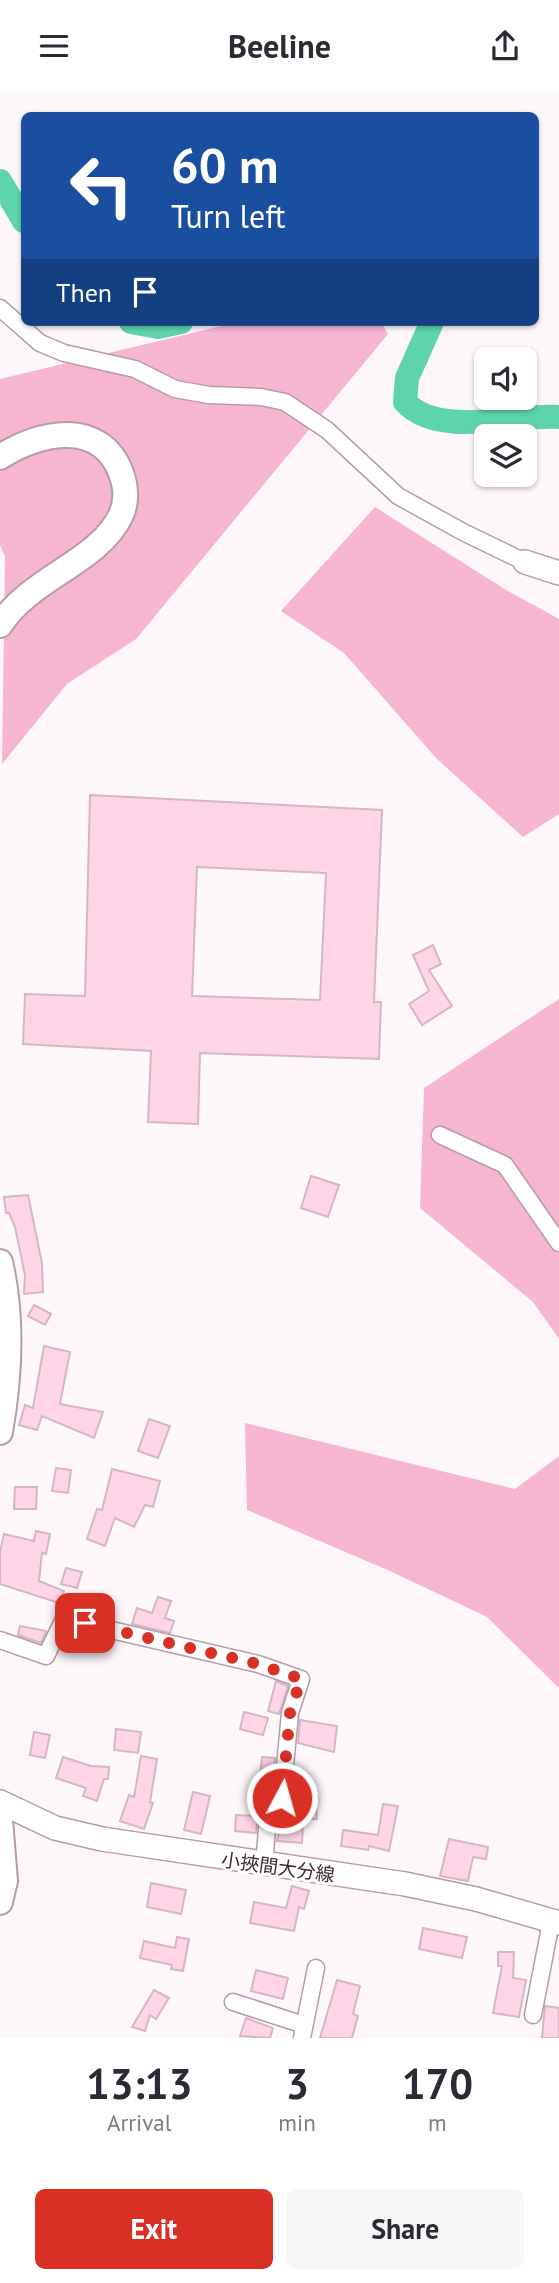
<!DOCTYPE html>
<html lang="en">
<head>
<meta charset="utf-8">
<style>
	body { margin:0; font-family:"PT Sans","Noto Sans JP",sans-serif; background:#f7f7f7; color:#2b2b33; height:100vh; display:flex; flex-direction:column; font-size:26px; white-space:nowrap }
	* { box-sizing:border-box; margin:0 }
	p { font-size:23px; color:#7c7c81 }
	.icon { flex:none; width:38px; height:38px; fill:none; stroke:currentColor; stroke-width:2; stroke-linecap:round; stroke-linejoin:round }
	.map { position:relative; height:1947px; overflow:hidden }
	.drawer { display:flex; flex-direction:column; background:#fff; flex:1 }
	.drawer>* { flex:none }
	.guide { position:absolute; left:21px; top:21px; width:518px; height:214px; border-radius:10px; box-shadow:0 2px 5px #0004; background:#1a4fa0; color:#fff; overflow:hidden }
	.fabs { position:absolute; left:474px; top:256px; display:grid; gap:14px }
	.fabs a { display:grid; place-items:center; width:63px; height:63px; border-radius:10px; background:#fff; box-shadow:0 2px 5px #0004; font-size:35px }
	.pin { position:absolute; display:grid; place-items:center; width:60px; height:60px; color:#fff; margin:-30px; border-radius:14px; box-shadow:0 4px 10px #0006 }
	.me { position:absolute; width:77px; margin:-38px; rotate:6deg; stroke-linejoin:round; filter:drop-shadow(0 0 5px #0008) }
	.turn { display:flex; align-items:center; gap:24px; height:147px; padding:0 35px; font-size:32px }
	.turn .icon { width:91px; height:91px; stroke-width:2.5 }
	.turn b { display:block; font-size:49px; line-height:60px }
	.then { display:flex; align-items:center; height:66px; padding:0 35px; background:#0003; gap:14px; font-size:26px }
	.eta { display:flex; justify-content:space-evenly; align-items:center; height:119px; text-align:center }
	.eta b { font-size:42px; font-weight:700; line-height:49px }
	.cta { display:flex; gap:14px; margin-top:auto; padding:14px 35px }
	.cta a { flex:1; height:80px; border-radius:10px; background:#d93025; color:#fff; font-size:28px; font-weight:700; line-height:80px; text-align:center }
	.cta a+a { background:#f7f7f7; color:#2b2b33 }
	header { display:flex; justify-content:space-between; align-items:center; height:91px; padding:0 35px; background:#fff; font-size:32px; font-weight:700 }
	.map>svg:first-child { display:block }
	.green { fill:#f6b5d1 }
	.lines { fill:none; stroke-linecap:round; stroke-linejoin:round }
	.river { stroke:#5dd4ac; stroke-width:24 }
	.building { fill:#fdd5e6; stroke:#d6b6c3; stroke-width:2; fill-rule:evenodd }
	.street-casing { stroke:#b99aa7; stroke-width:19 }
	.secondary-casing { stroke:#b99aa7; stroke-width:26 }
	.primary-casing { stroke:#b99aa7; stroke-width:28 }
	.street { stroke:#fff; stroke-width:16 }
	.secondary { stroke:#fff; stroke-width:23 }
	.primary { stroke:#fff; stroke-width:24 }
	.route { stroke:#d93025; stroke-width:12; stroke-dasharray:0 21.6 }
	.labels { text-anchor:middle; stroke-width:6; stroke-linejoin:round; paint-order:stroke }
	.street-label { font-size:19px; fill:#3a2d32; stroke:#fff }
</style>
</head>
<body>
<header><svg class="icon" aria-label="menu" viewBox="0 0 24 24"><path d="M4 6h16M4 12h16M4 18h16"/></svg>Beeline<svg class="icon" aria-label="share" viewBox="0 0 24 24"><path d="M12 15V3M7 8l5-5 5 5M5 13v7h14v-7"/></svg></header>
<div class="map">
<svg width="559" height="1947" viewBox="0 0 559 1947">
	<rect width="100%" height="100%" fill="#fef7fa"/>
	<g class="green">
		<polygon points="238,231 381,231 388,243 136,548 67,593 2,673 5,466 0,454 0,288"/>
		<polygon points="375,416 506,499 559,528 559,723 523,746 436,667 344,562 281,520"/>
		<polygon points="559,908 559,1248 533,1211 420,1117 424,997"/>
		<polygon points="245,1332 515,1398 559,1365 559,1597 487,1526 390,1480 247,1419"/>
	</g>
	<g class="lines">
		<g class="river">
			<polyline points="0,90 24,130"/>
			<polyline points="131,231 158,236 181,231"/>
			<path d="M432,231L407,287L405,311C438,347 515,323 559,326"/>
		</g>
	</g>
	<g class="building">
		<path d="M90,704L382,719L374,911H381L379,968L200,962L198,1033L148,1031L151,960L23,953L25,903L85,905ZM197,776L326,782L320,909L192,905Z"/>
		<polygon points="433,854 441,873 429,879 452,915 422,934 409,913 429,900 413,864"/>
		<polygon points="311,1085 339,1094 328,1126 301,1117"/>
		<polygon points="28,1104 42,1172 43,1201 24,1203 25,1184 15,1136 9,1122 6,1122 4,1106"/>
		<polygon points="34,1214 51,1223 45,1234 28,1225"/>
		<polygon points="44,1255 70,1261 60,1313 103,1321 94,1347 42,1325 37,1339 19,1334 25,1314 33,1317"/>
		<polygon points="149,1328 170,1335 158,1367 138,1360"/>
		<polygon points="56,1377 71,1379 68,1402 52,1400"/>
		<polygon points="112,1378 160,1390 153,1416 145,1414 134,1436 115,1427 105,1455 87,1448 97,1418 102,1419"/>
		<polygon points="15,1396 37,1396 36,1418 14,1418"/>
		<polygon points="36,1440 50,1443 46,1463 42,1462 39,1490 64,1500 59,1512 0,1493 0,1461 4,1443 34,1450"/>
		<polygon points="66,1477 82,1481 77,1497 61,1493"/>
		<polygon points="158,1506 171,1510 165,1527 174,1530 170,1542 132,1533 137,1517 152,1522"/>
		<polygon points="20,1535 46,1540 46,1541 41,1552 18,1544"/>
		<polygon points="276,1590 288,1595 279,1623 268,1620"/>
		<polygon points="244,1621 268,1627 263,1644 240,1638"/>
		<polygon points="300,1629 337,1635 334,1661 298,1652"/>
		<polygon points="116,1638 141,1641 138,1662 114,1659"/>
		<polygon points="34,1641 50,1644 45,1667 30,1664"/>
		<polygon points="141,1665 157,1668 150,1711 153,1712 144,1738 120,1730 129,1704 134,1706"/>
		<polygon points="63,1666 91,1675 109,1676 108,1688 104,1688 97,1710 83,1705 86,1697 56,1687"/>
		<polygon points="262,1666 275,1667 272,1698 259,1697"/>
		<polygon points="193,1701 210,1705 201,1743 184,1739"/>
		<polygon points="383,1713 398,1715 389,1760 369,1755 368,1759 341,1755 343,1739 378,1744"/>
		<polygon points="316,1717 317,1728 301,1728 301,1718"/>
		<polygon points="236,1724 258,1725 256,1742 235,1740"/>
		<polygon points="282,1731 303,1733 302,1752 277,1750"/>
		<polygon points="449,1748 488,1756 486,1768 473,1766 468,1790 440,1785"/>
		<polygon points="151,1792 186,1799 181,1823 147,1816"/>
		<polygon points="292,1795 309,1800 304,1818 299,1816 294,1840 250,1832 254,1811 286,1817"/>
		<polygon points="423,1837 467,1846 462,1867 419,1858"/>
		<polygon points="177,1846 189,1848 183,1880 171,1878 172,1874 140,1867 144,1850 175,1857"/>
		<polygon points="498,1861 514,1861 513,1887 526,1889 519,1926 493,1922 502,1875 498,1875"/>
		<polygon points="256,1879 288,1887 283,1908 251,1900"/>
		<polygon points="337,1889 360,1895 353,1923 358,1925 352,1947 320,1947"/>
		<polygon points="154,1899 169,1907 156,1928 150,1924 145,1940 132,1936"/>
		<polygon points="545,1915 559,1917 559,1947 542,1947"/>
		<polygon points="246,1927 273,1937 270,1947 240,1945"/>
	</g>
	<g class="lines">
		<g class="street-casing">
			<g id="street">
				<polyline points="0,217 40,252 64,262 135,278 175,298 209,304 261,306 285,311 327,339 398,405 463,441 525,471"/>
				<polyline points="440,1044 505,1074 559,1152"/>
				<polyline points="0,1549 46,1565 64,1528 258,1573 301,1588 290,1622 282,1707 267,1738 264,1774"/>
				<polyline points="233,1911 304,1934"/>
				<polyline points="533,1924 551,1831"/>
				<polyline points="302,1947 316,1877"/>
			</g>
		</g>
		<g class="secondary-casing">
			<g id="secondary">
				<polyline points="525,471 559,482"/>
				<polyline points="0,1711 55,1737 102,1748 405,1793 476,1808 559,1832"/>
			</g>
		</g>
		<g class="primary-casing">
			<g id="primary">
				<path d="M0,366C40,340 101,328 121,382C126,395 127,411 121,424C99,471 31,486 0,534"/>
				<path d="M0,1171C13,1227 10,1284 0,1341"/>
				<polyline points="0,1729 5,1790 0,1811"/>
			</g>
		</g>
		<use href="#street" class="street"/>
		<use href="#secondary" class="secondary"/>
		<use href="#primary" class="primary"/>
	</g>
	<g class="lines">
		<polyline class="route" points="85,1532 258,1573 301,1588 290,1622 282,1707"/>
	</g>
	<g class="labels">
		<g class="street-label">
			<text transform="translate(278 1776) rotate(8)" y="7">小挾間大分線</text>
		</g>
	</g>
</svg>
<div class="fabs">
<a><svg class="icon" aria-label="sound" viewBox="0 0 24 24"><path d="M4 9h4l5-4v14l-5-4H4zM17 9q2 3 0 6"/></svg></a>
<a><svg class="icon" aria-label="layers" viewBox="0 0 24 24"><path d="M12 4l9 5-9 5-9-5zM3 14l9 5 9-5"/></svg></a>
</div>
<div class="pin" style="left:85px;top:1532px;background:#d93025"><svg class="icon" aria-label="arrive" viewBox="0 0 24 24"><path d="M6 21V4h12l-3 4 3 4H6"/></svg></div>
<svg class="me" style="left:282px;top:1707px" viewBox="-20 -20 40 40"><circle r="17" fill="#d93025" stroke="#fff" stroke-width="3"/><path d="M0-11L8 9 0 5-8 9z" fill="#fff"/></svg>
<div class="guide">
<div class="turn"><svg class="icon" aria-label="left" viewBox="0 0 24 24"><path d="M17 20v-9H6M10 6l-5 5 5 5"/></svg><div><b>60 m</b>Turn left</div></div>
<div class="then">Then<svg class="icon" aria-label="arrive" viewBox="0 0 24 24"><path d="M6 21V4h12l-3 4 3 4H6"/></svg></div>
</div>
</div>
<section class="drawer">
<div class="eta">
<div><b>13:13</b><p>Arrival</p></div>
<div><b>3</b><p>min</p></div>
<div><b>170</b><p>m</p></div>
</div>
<div class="cta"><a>Exit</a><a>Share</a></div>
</section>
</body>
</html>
